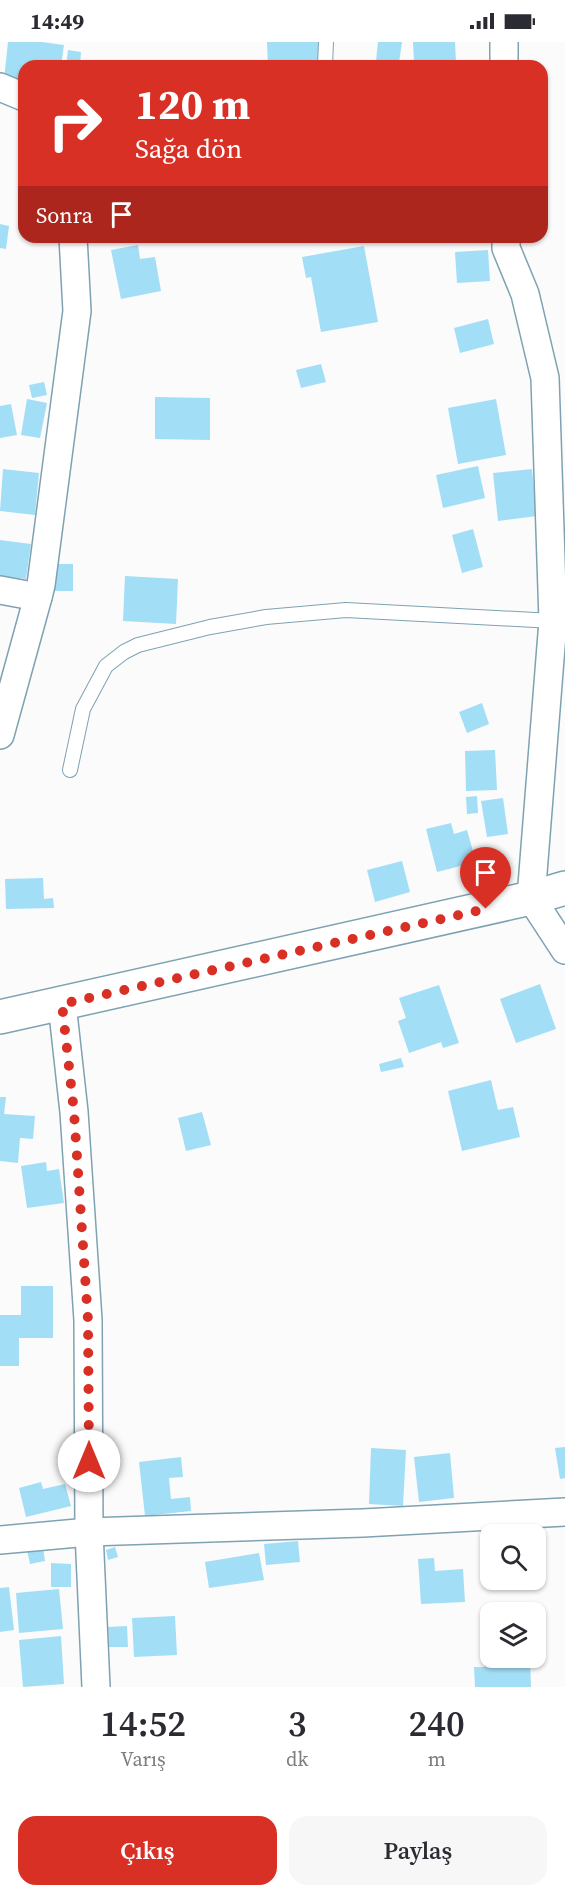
<!DOCTYPE html>
<html lang="tr">
<head>
<meta charset="utf-8">
<style>
	body { margin:0; font-family:"Source Serif 4",serif; background:#f7f7f7; color:#2b2b33; height:100vh; display:flex; flex-direction:column; font-size:22px; white-space:nowrap }
	* { box-sizing:border-box; margin:0 }
	p { font-size:20px; color:#7c7c81 }
	.icon { flex:none; width:33px; height:33px; fill:none; stroke:currentColor; stroke-width:2; stroke-linecap:round; stroke-linejoin:round }
	.map { position:relative; height:1645px; overflow:hidden }
	.side { display:flex; flex-direction:column; background:#fff; flex:1 }
	.side>* { flex:none }
	.guide { position:absolute; left:18px; top:18px; width:530px; height:183px; border-radius:18px; box-shadow:0 2px 4px #0004; background:#d93025; color:#fff; overflow:hidden }
	.controls { position:absolute; left:480px; top:1482px; display:grid; gap:12px }
	.controls a { display:grid; place-items:center; width:66px; height:66px; border-radius:12px; background:#fff; box-shadow:0 2px 4px #0004; font-size:30px }
	.pin { position:absolute; display:grid; place-items:center; width:51px; height:51px; color:#fff; margin:-62px -26px; border-radius:50% 50% 50% 0; rotate:-45deg; box-shadow:0 0 6px #0007 }
	.pin .icon { rotate:45deg }
	.me { position:absolute; width:66px; margin:-33px; rotate:0deg; stroke-linejoin:round; filter:drop-shadow(0 0 4px #0008) }
	.turn { display:flex; align-items:center; gap:21px; height:126px; padding:0 18px; font-size:27px }
	.turn .icon { width:78px; height:78px; stroke-width:2.5 }
	.turn b { display:block; font-size:42px; line-height:51px }
	.then { display:flex; align-items:center; height:57px; padding:0 18px; background:#0003; gap:12px; font-size:22px }
	.eta { display:flex; justify-content:space-evenly; align-items:center; height:102px; text-align:center }
	.eta b { font-size:36px; font-weight:600; line-height:42px }
	.action { display:flex; gap:12px; margin-top:auto; padding:12px 18px }
	.action a { flex:1; height:69px; border-radius:18px; background:#d93025; color:#fff; font-size:24px; font-weight:600; line-height:69px; text-align:center }
	.action a+a { background:#f7f7f7; color:#2b2b33 }
	.status { display:flex; justify-content:space-between; align-items:center; height:42px; padding:0 30px; background:#fff; direction:ltr }
	.status svg { height:16px; fill:currentColor }
	.map>svg:first-child { display:block }
	.building { fill:#a3def7 }
	.lines { fill:none; stroke-linecap:round; stroke-linejoin:round }
	.service-casing { stroke:#7ea2b1; stroke-width:16 }
	.minor-casing { stroke:#7ea2b1; stroke-width:30 }
	.tertiary-casing { stroke:#7ea2b1; stroke-width:36 }
	.service { stroke:#fff; stroke-width:14 }
	.minor { stroke:#fff; stroke-width:27 }
	.tertiary { stroke:#fff; stroke-width:33 }
	.route { stroke:#d93025; stroke-width:10; stroke-dasharray:0 18 }
</style>
</head>
<body>
<div class="status"><b>14:49</b><svg viewBox="0 0 49 12"><path d="M0 12V9h3v3zM5 12V6h3v6zM10 12V3h3v9zM15 12V0h3v12zM26 1h20v11H26zM47 4h2v5h-2z"/></svg></div>
<div class="map">
<svg width="565" height="1645" viewBox="0 0 565 1645">
	<rect width="100%" height="100%" fill="#fbfbfb"/>
	<g class="building">
		<polygon points="8,0 42,0 64,3 61,24 24,24 24,40 4,38"/>
		<polygon points="267,0 320,0 320,24 268,24"/>
		<polygon points="378,0 402,0 399,21 376,19"/>
		<polygon points="413,0 455,0 456,20 414,21"/>
		<polygon points="68,8 81,10 80,24 66,24"/>
		<polygon points="0,182 9,184 6,207 0,206"/>
		<polygon points="138,203 140,217 155,215 161,249 121,257 111,208"/>
		<polygon points="364,204 378,280 321,290 311,235 306,236 302,215"/>
		<polygon points="488,208 490,239 457,241 455,210"/>
		<polygon points="488,277 494,302 460,311 454,286"/>
		<polygon points="321,322 326,340 301,346 296,328"/>
		<polygon points="44,340 47,353 32,356 29,343"/>
		<polygon points="155,355 210,356 210,398 155,397"/>
		<polygon points="27,357 47,361 40,396 21,393"/>
		<polygon points="496,357 506,413 458,422 448,366"/>
		<polygon points="11,362 17,393 0,396 0,364"/>
		<polygon points="478,424 485,456 443,466 436,433"/>
		<polygon points="3,427 39,431 35,473 0,469"/>
		<polygon points="532,427 537,474 498,479 493,431"/>
		<polygon points="473,487 483,525 462,531 452,493"/>
		<polygon points="0,498 31,502 26,537 0,534"/>
		<polygon points="52,522 73,522 73,549 53,549"/>
		<polygon points="125,534 178,537 176,582 123,579"/>
		<polygon points="482,661 489,682 467,691 459,670"/>
		<polygon points="495,708 497,748 466,749 465,709"/>
		<polygon points="477,754 478,771 467,772 466,755"/>
		<polygon points="503,756 508,792 487,795 481,759"/>
		<polygon points="451,781 454,792 467,788 476,820 437,830 426,787"/>
		<polygon points="402,819 410,850 375,860 367,828"/>
		<polygon points="43,836 44,857 53,856 54,866 6,867 5,837"/>
		<polygon points="540,942 556,987 516,1001 500,957"/>
		<polygon points="439,943 459,1001 443,1006 441,1000 409,1011 398,979 406,976 399,956"/>
		<polygon points="401,1016 404,1025 381,1030 379,1022"/>
		<polygon points="491,1038 498,1068 513,1065 520,1095 462,1109 448,1049"/>
		<polygon points="0,1055 6,1055 4,1072 35,1074 33,1097 20,1096 18,1121 0,1119"/>
		<polygon points="202,1070 211,1103 186,1109 178,1076"/>
		<polygon points="46,1120 47,1129 59,1127 64,1161 27,1166 21,1124"/>
		<polygon points="21,1244 53,1244 53,1296 19,1296 19,1324 0,1324 0,1273 21,1273"/>
		<polygon points="565,1405 565,1436 560,1437 555,1406"/>
		<polygon points="371,1406 406,1408 403,1464 369,1462"/>
		<polygon points="450,1411 454,1456 419,1460 414,1415"/>
		<polygon points="181,1415 183,1435 169,1436 171,1457 190,1455 191,1469 145,1474 139,1420"/>
		<polygon points="41,1440 43,1447 65,1442 71,1464 26,1475 19,1446"/>
		<polygon points="298,1499 300,1520 266,1523 264,1502"/>
		<polygon points="43,1505 45,1519 30,1522 27,1508"/>
		<polygon points="115,1505 118,1515 108,1518 106,1508"/>
		<polygon points="259,1511 264,1538 209,1546 205,1520"/>
		<polygon points="434,1516 435,1529 463,1527 465,1560 421,1562 418,1517"/>
		<polygon points="51,1521 71,1522 71,1545 51,1545"/>
		<polygon points="9,1545 14,1588 0,1590 0,1546"/>
		<polygon points="59,1547 63,1587 19,1591 16,1551"/>
		<polygon points="175,1574 177,1613 134,1615 132,1576"/>
		<polygon points="127,1584 128,1605 109,1605 108,1585"/>
		<polygon points="61,1594 64,1642 23,1645 19,1598"/>
		<polygon points="490,1598 490,1616 530,1616 531,1645 475,1645 474,1625 485,1625 483,1599"/>
	</g>
	<g class="lines">
		<g class="service-casing">
			<g id="service">
				<polyline points="325,24 326,0"/>
				<polyline points="70,728 83,667 106,624 124,610 138,603 210,585 266,575 346,568 553,579"/>
			</g>
		</g>
		<g class="minor-casing">
			<g id="minor">
				<polyline points="504,0 504,24"/>
				<polyline points="0,45 24,55"/>
				<polyline points="506,195 506,206 525,252 545,336 553,579 531,856 565,908"/>
				<polyline points="0,548 38,555 41,543 77,269 73,195"/>
				<polyline points="0,693 38,555"/>
				<polyline points="62,962 74,1070 88,1278 89,1490 96,1645"/>
				<polyline points="0,1498 89,1490 363,1481 565,1470"/>
			</g>
		</g>
		<g class="tertiary-casing">
			<polyline id="tertiary" points="0,975 531,856 565,846"/>
		</g>
		<use href="#service" class="service"/>
		<use href="#minor" class="minor"/>
		<use href="#tertiary" class="tertiary"/>
	</g>
	<g class="lines">
		<polyline class="route" points="89,1419 88,1278 74,1070 62,962 486,867"/>
	</g>
</svg>
<div class="controls">
<a><svg class="icon" aria-label="search" viewBox="0 0 24 24"><circle cx="10" cy="10" r="6"/><path d="M15 15l6 6"/></svg></a>
<a><svg class="icon" aria-label="layers" viewBox="0 0 24 24"><path d="M12 4l9 5-9 5-9-5zM3 14l9 5 9-5"/></svg></a>
</div>
<div class="pin" style="left:486px;top:867px;background:#d93025"><svg class="icon" aria-label="arrive" viewBox="0 0 24 24"><path d="M6 21V4h12l-3 4 3 4H6"/></svg></div>
<svg class="me" style="left:89px;top:1419px" viewBox="-20 -20 40 40"><circle r="19" fill="#fff"/><path d="M0-13L10 11 0 6-10 11z" fill="#d93025"/></svg>
<div class="guide">
<div class="turn"><svg class="icon" aria-label="right" viewBox="0 0 24 24"><path d="M7 20v-9h11M14 6l5 5-5 5"/></svg><div><b>120 m</b>Sağa dön</div></div>
<div class="then">Sonra<svg class="icon" aria-label="arrive" viewBox="0 0 24 24"><path d="M6 21V4h12l-3 4 3 4H6"/></svg></div>
</div>
</div>
<section class="side">
<div class="eta">
<div><b>14:52</b><p>Varış</p></div>
<div><b>3</b><p>dk</p></div>
<div><b>240</b><p>m</p></div>
</div>
<div class="action"><a>Çıkış</a><a>Paylaş</a></div>
</section>
</body>
</html>
